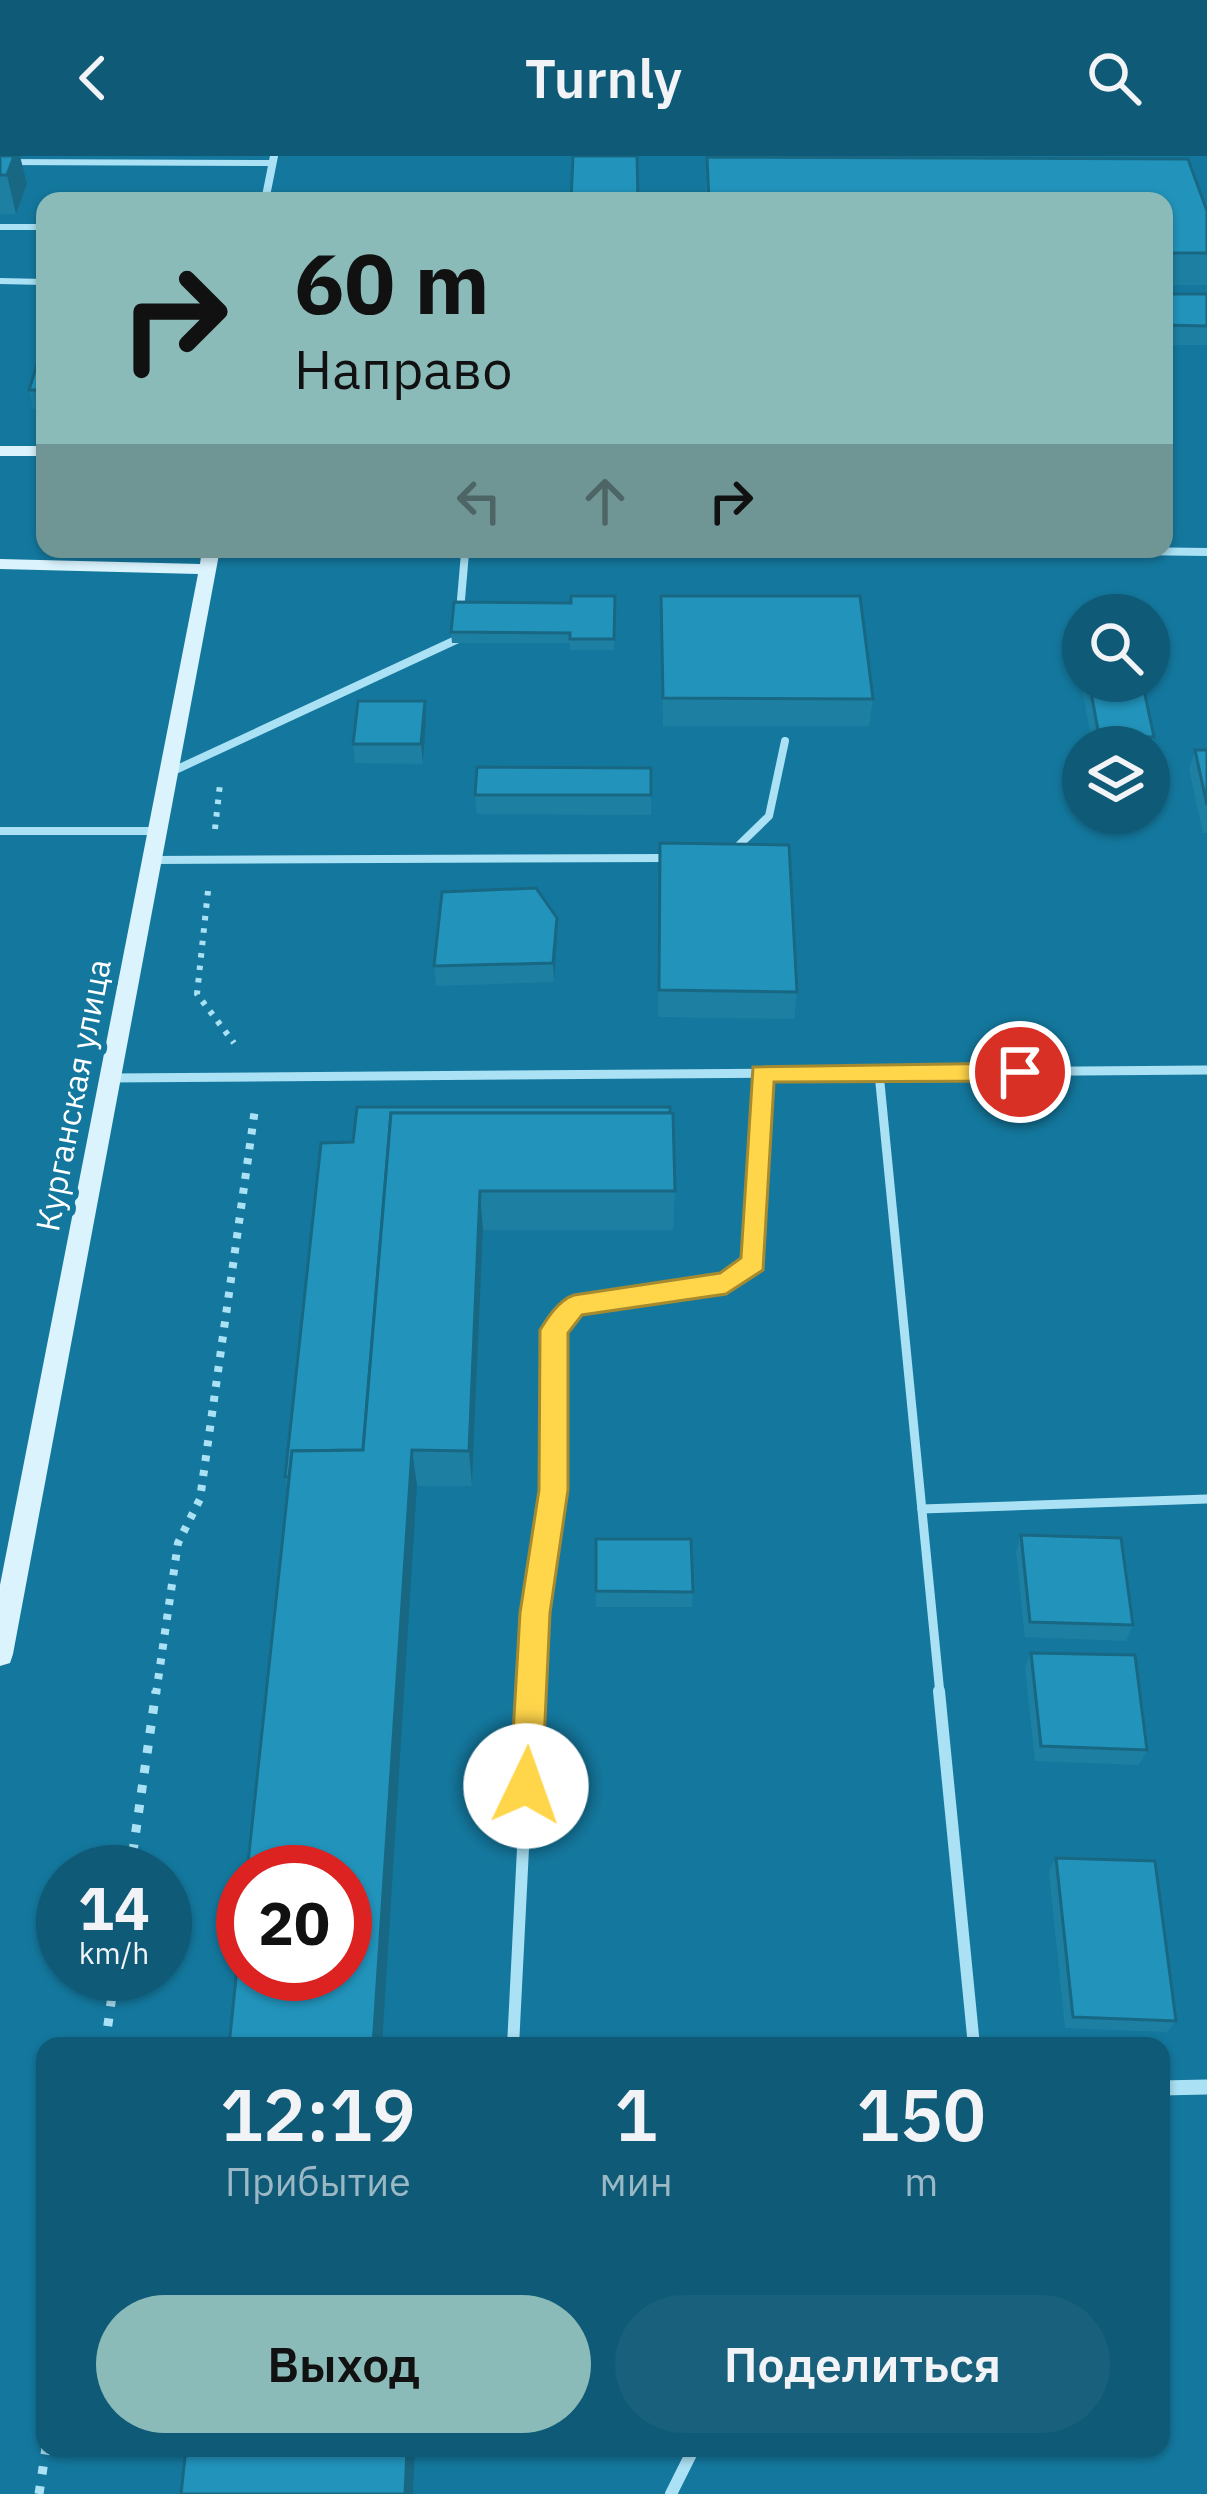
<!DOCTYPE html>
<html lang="ru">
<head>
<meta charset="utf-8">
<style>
	body { margin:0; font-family:"IBM Plex Sans",sans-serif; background:#18607b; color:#f1f3f6; height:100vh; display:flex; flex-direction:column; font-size:45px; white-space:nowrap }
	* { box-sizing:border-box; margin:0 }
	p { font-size:39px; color:#9bb9c5 }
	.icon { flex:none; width:66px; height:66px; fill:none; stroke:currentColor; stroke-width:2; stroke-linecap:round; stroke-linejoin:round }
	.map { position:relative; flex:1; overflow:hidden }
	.side { position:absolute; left:36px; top:1881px; width:1134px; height:420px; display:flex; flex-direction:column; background:#0f5a76; border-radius:24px; box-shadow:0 3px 9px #0004 }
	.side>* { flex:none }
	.banner { position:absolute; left:36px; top:36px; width:1137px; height:366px; border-radius:24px; box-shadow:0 3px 9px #0004; background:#8bbbb9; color:#111; overflow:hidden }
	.controls { position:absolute; left:1062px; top:438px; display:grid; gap:24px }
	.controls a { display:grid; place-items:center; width:108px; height:108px; border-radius:50%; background:#0f5a76; box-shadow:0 3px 9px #0004; font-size:60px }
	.speed { position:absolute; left:36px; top:1689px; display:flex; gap:24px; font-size:60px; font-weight:700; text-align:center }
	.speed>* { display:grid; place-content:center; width:156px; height:156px; border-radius:50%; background:#0f5a76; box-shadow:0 3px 9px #0004; line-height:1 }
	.speed small { font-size:30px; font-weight:400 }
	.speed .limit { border:18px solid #d22; background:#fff; color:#111 }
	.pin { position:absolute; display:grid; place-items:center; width:102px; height:102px; color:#fff; margin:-51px; border:6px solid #fff; border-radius:50%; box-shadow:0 3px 12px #0007 }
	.me { position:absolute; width:132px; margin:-66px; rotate:3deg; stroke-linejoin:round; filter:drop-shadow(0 0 9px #0008) }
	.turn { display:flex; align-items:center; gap:42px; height:252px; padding:0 60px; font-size:54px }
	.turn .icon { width:156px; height:156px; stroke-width:2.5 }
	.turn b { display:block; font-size:84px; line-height:102px }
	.lanes { display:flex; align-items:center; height:114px; padding:0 60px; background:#0003; justify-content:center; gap:60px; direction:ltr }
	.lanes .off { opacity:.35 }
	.eta { display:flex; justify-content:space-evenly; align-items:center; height:204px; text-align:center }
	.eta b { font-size:72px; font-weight:600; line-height:84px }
	.action { display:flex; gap:24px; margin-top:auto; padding:24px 60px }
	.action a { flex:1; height:138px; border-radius:72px; background:#8bbbb9; color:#111; font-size:48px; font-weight:600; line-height:138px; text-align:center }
	.action a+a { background:#18607b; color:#f1f3f6 }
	header { display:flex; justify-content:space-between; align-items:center; height:156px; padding:0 60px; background:#0f5a76; font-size:54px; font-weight:600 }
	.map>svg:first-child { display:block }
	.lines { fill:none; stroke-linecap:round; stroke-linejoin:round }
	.path-far2 { stroke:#abe1f4; stroke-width:6; stroke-dasharray:4.5 8; stroke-linecap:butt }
	.path-far1 { stroke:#abe1f4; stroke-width:8; stroke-dasharray:6 9; stroke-linecap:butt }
	.path { stroke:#abe1f4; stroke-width:9; stroke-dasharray:8 12; stroke-linecap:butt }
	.lane-far3 { stroke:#abe1f4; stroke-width:6 }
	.lane-far2 { stroke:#abe1f4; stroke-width:8 }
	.lane-far1 { stroke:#abe1f4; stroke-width:9 }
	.lane { stroke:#abe1f4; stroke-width:12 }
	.street-far1 { stroke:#abe1f4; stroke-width:8 }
	.street { stroke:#abe1f4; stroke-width:15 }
	.secondary { fill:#daf3fd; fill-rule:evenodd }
	.wall { fill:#1d7fa2 }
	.shaded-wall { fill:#186884 }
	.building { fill:#2294bc; stroke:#186884; stroke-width:3 }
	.route { fill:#ffd54a; stroke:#a68a30; stroke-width:3 }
	.labels { text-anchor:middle; stroke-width:12; stroke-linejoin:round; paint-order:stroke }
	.street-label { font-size:33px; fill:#fff; stroke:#14789e }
</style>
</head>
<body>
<header><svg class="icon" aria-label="back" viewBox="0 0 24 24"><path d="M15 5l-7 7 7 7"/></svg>Turnly<svg class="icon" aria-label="search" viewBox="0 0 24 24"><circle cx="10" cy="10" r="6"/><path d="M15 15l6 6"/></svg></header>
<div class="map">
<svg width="1207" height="2338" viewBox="0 0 1207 2338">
	<rect width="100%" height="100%" fill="#14789e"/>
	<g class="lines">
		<g class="path-far2">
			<polyline points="215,673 220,628"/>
			<polyline points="208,735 197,838 234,887"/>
		</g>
		<polyline class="path-far1" points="156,1538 178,1387 200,1343 255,953"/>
		<g class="path">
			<polyline points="130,1716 156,1535"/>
			<polyline points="105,1890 115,1818"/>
			<polyline points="39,2338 46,2292"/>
		</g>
		<g class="lane-far3">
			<polyline points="0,6 273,7"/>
			<polyline points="0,71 45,71"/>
			<polyline points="0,125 45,126"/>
			<polyline points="464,400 465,393"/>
		</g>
		<g class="lane-far2">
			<polyline points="460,455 465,397"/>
			<polyline points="173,615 458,483 458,478"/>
			<polyline points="0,675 157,675"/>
			<polyline points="736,692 769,660 785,585"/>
			<polyline points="151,704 668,702"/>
		</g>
		<g class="lane-far1">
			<polyline points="879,917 940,1538"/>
			<polyline points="110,922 1207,914"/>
			<polyline points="922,1353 1207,1343"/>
			<polyline points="531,1538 535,1457 554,1334 554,1175 574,1149 726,1127 754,1106 762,917"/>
		</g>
		<g class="lane">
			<polyline points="939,1535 974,1890"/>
			<polyline points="513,1890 531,1535"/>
			<polyline points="671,2338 694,2292"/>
		</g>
		<g class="street-far1">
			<polyline points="265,45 274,0"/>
			<polyline points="975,393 1207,396"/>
		</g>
		<polyline class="street" points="1161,1932 1207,1931"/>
		<g class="secondary">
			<rect x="0" y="290" width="45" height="10"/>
			<polygon points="202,393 220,393 13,1498 10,1507 0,1510 0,1429 198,418 0,413 0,403 200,408"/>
		</g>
	</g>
	<g class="wall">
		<polygon points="0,0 27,28 16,58 0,58"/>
		<polygon points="707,1 1188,3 1207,55 1207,129 1164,129 1164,45 706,45"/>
		<rect x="1164" y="138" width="43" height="51"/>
		<polygon points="45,186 45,253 33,253 29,234"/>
		<polygon points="615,440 614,494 570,494 570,487 452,487 451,476 571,447"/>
		<polygon points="661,440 873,543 869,570 663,570"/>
		<polygon points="1082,486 1083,525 1142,525 1154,581 1149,600 1149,591 1093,591 1077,506"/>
		<polygon points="425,545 426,564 423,608 355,607 353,588"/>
		<polygon points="1195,594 1207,594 1207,677 1203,677 1189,613"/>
		<polygon points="651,612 651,659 477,658 475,639"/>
		<polygon points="659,715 797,836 794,863 658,861"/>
		<polygon points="557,762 554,826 436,830 434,810"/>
		<polygon points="321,987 675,1035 673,1074 483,1074 472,1330 287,1330 285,1321"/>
		<polygon points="1021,1379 1133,1469 1126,1485 1025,1481 1016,1395"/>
		<polygon points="596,1383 693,1436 692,1451 596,1451"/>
		<polygon points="1031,1497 1147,1594 1139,1609 1035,1605 1025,1512"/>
		<polygon points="1056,1702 1176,1865 1167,1876 1065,1872 1049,1715"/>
	</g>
	<g class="shaded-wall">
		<polygon points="14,0 20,0 27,28 16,58 7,19"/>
		<polygon points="425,545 426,564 423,608 421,588"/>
		<polygon points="557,762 557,781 554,826 553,807"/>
		<polygon points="480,1035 483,1074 472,1330 469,1295"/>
		<polygon points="412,1294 417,1329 382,1890 373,1890"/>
		<polygon points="407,2292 415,2292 413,2338 405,2338"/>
	</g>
	<g class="building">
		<polygon points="0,0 14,0 7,19 0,19"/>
		<polygon points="573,0 637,0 638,45 571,45"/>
		<polygon points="707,1 1188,3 1207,55 1207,97 1164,97 1164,45 709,45"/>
		<polygon points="1164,138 1207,138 1207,170 1164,169"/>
		<polygon points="44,186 45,234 29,234"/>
		<polygon points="571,440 615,440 614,483 570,483 570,477 451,476 454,446 571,447"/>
		<polygon points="661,440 860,440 873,543 663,542"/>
		<polygon points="1089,525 1142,525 1154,581 1099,580"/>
		<polygon points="358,545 425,545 421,588 353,588"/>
		<polygon points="1195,594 1207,594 1207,649"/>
		<polygon points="477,611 651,612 651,639 475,639"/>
		<polygon points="660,687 789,689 797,836 659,834"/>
		<polygon points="536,732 557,762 553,807 434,810 442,736"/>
		<polygon points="357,951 670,951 670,957 391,957 363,1294 292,1295 289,1321 285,1321 321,987 353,986"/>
		<polygon points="391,957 673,957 675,1035 480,1035 469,1295 412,1294 373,1890 229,1890 243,1753 243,1818 345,1818 345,1716 247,1716 292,1295 363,1294"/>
		<polygon points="1021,1379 1121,1382 1133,1469 1030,1466"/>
		<polygon points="596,1383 691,1383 693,1436 596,1435"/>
		<polygon points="1031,1497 1135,1499 1147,1594 1041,1590"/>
		<polygon points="1056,1702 1155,1705 1176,1865 1073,1861"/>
		<polygon points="186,2292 407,2292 405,2338 181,2338"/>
	</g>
	<path class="route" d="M1020,907L1032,916L1020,925L774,926L763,1114L726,1138L582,1159L568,1177V1334L550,1457L542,1630L538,1641L526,1646L515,1641L510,1630L520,1457L539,1334L540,1174C548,1161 559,1144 574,1139L720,1117L741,1102L753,911Z"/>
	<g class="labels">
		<g class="street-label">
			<text transform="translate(73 939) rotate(-79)" y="12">Курганская улица</text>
		</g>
	</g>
</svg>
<div class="controls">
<a><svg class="icon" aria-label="search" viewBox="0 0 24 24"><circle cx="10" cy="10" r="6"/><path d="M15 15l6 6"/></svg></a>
<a><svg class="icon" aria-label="layers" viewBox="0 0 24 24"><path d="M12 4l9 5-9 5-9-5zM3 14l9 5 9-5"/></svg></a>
</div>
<div class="speed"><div>14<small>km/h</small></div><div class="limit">20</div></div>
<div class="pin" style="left:1020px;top:916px;background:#d93025"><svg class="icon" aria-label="arrive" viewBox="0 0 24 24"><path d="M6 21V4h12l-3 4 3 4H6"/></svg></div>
<svg class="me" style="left:526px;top:1630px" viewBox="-20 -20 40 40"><circle r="19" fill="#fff"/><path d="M0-13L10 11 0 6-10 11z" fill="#ffd54a"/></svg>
<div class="banner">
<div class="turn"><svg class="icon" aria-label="right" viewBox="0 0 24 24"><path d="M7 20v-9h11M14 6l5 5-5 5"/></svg><div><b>60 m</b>Направо</div></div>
<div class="lanes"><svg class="icon off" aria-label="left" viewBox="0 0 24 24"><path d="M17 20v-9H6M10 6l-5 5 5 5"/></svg><svg class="icon off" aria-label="ahead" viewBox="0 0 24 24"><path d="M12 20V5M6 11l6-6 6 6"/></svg><svg class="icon" aria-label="right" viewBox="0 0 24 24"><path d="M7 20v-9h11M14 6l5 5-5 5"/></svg></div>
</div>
<section class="side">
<div class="eta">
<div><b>12:19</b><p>Прибытие</p></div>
<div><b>1</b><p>мин</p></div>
<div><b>150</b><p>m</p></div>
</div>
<div class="action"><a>Выход</a><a>Поделиться</a></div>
</section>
</div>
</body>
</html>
